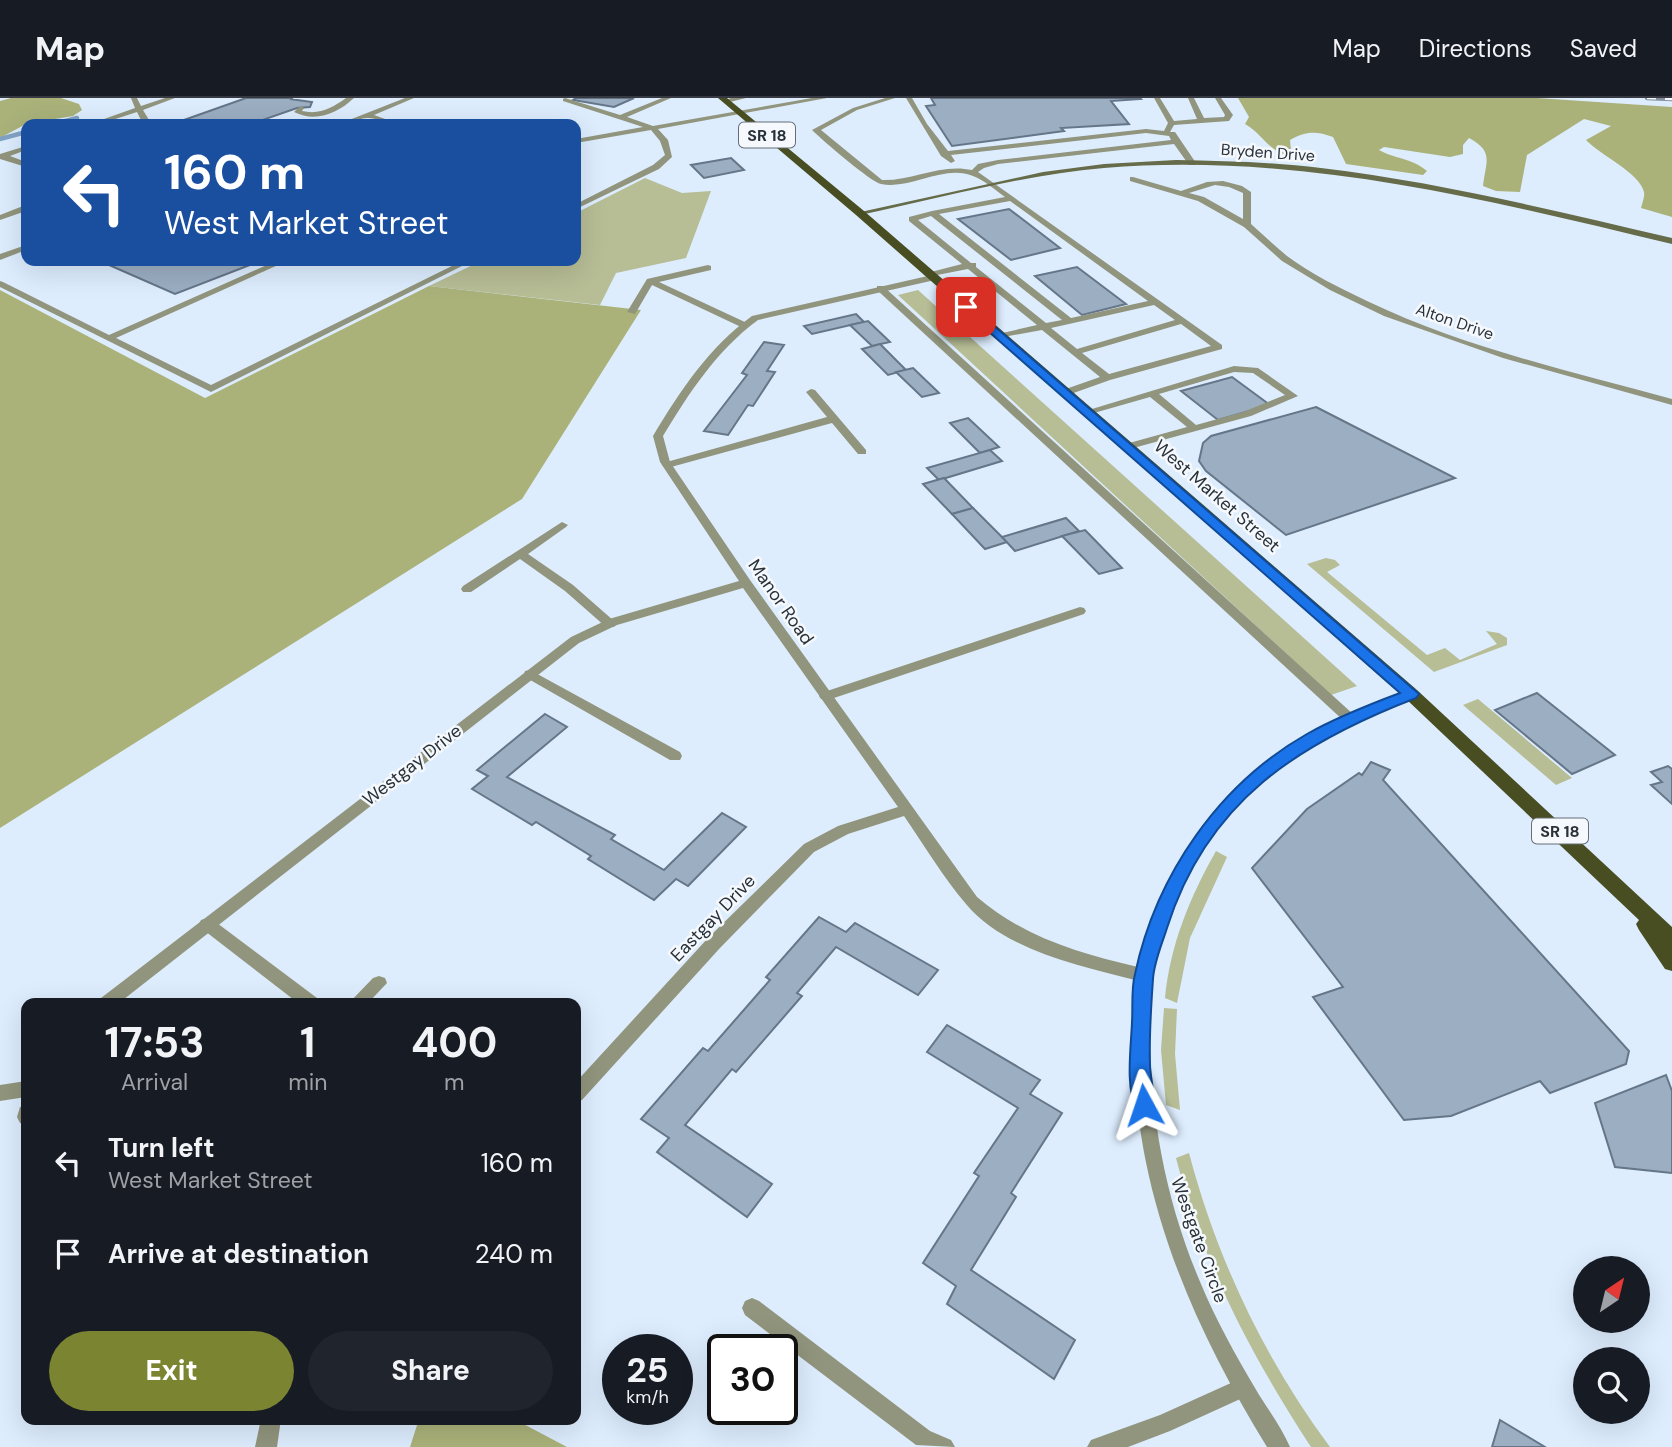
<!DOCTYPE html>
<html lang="en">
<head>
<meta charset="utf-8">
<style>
	body { margin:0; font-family:"DM Sans",sans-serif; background:#20242c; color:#f1f3f6; height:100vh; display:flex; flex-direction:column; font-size:26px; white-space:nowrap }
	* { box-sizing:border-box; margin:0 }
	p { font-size:23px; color:#9ea1a6 }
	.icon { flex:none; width:38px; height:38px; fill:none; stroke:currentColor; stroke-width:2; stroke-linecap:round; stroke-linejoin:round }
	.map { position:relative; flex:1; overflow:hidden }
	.sheet { position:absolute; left:21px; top:900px; width:560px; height:427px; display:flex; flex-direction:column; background:#171b24; border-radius:14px; box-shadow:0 7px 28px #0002 }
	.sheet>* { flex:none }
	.top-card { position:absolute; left:21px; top:21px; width:560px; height:147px; border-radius:14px; box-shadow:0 7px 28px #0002; background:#1a4fa0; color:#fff; overflow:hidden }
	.needle { width:46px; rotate:35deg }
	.tools { position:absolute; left:1573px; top:1158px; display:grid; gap:14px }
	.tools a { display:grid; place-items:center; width:77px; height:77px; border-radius:50%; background:#171b24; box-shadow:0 7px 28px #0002; font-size:35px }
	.speed { position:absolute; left:602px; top:1236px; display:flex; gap:14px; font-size:35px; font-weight:700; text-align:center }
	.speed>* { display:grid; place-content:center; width:91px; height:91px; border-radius:50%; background:#171b24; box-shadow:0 7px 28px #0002; line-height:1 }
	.speed small { font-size:18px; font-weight:400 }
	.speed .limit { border:4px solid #111; border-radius:10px; background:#fff; color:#111 }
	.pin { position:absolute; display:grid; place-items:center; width:60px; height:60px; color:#fff; margin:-30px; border-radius:14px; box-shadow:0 4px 10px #0006 }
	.me { position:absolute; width:77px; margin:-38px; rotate:355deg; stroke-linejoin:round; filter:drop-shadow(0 0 5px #0008) }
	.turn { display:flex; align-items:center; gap:24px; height:147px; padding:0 28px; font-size:32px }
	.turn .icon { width:91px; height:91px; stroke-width:2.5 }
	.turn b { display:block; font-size:49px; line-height:60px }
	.eta { display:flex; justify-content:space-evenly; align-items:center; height:119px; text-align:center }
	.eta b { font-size:42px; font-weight:700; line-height:49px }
	.primary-button { display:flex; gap:14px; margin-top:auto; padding:14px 28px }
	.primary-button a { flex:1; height:80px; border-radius:42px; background:#7b8431; color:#fff; font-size:28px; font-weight:700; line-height:80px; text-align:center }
	.primary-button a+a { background:#20242c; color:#f1f3f6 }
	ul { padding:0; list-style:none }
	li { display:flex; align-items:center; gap:21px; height:91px; padding:0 28px }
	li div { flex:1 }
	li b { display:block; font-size:26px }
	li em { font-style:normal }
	header { display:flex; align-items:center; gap:42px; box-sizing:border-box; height:98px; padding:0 35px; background:#171b24; border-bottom:2px solid #363941 }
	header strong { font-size:33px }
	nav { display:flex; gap:38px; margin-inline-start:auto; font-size:24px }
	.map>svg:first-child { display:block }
	.green { fill:#b7bd95 }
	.forest { fill:#aab27a }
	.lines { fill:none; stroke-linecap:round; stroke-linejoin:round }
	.stream { stroke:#81a2c3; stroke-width:4.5 }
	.building { fill:#9baec2; stroke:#657689; stroke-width:2 }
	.lane { fill:#91957d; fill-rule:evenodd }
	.street { fill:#91957d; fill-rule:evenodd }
	.secondary { fill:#666c49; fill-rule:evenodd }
	.primary { fill:#494e22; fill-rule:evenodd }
	.rail-casing { stroke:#84909d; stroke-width:4.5 }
	.rail { stroke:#f5f9fd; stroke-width:2.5; stroke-dasharray:9; stroke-linecap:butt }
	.route { fill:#1a73e8; stroke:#114b97; stroke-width:2 }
	.labels { text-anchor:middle; stroke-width:5; stroke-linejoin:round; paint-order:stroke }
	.shield { fill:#f5f9fd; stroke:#666d74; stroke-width:2 }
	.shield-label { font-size:16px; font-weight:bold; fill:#293139 }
	.far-street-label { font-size:16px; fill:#293139; stroke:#f5f9fd }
	.street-label { font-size:18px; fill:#293139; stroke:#f5f9fd }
</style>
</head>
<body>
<header>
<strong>Map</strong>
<nav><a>Map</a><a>Directions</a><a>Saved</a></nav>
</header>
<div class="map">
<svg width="1672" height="1349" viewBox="0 0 1672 1349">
	<rect width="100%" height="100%" fill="#ddedfe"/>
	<g class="green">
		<polygon points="645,80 682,95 711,93 686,160 616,175 600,207 429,188 481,163 576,163 576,115"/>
		<polygon points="918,192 1357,588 1331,597 898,197"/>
		<polygon points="1326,460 1335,462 1340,467 1327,474 1427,557 1445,550 1460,562 1497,546 1486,533 1499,535 1507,540 1507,547 1434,574 1307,466"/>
		<polygon points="1478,601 1572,680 1556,687 1463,607"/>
		<path d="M1216,753L1227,759L1190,840L1177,905L1165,900C1170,847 1190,799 1216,753Z"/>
		<polygon points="1164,910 1177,911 1175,956 1180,1012 1166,1007 1161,952"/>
		<path d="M1189,1055C1217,1161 1264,1260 1330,1349H1311C1250,1255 1204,1168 1176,1060Z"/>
	</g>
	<g class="forest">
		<polygon points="11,0 61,0 79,6 82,12 73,18 26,26 0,40 0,3"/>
		<path d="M1238,0H1537L1672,9V119L1641,110C1642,106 1645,98 1644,94C1640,75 1600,57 1586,42L1611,28L1584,21L1527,57L1520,94L1496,93L1483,88C1486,62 1494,54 1469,40L1463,47V56L1450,59L1384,49L1379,52C1395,61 1412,60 1427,73L1423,77L1346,66L1333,39C1316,33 1306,33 1290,42L1291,53L1283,56C1266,49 1260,34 1245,26L1249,19Z"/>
		<polygon points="429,188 641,212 522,401 0,730 0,192 205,300"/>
		<polygon points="419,1321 514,1321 567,1349 410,1349"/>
	</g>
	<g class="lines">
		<g class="stream">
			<polyline points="54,26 77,20"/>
			<polyline points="0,41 26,34"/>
		</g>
	</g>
	<g class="building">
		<polygon points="246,0 293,0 290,1 312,4 310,9 297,10 251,26 197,26 184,22"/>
		<polygon points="576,0 634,0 614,9 573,2"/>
		<polygon points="931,0 1140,0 1141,1 1111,3 1129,26 1061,30 1064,33 952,48 926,8 935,7"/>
		<polygon points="731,60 744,72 704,80 691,67"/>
		<polygon points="1009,111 1060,150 1011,162 958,121"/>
		<polygon points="100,163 260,163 175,196"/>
		<polygon points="1077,169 1126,206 1082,217 1035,178"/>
		<polygon points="856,216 864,224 812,236 804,228"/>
		<polygon points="868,223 890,244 872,248 850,227"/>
		<polygon points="764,244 784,247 767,273 775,274 753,308 748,307 728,337 704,333 747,277 742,275"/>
		<polygon points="880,246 906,272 888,277 862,251"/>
		<polygon points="913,270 939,295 922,299 896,274"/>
		<polygon points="1232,279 1270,307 1218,322 1181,293"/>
		<polygon points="1316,309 1455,380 1286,437 1206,373 1199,363 1203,345 1211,338"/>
		<polygon points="968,320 999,349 980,355 950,325"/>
		<polygon points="990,352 1002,363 939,382 927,370"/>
		<polygon points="944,380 973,410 952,416 923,386"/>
		<polygon points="973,410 1007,444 985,451 952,416"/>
		<polygon points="1066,420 1079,433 1015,453 1002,439"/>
		<polygon points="1085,432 1122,470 1099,476 1062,438"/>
		<polygon points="1537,595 1615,657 1572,676 1495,612"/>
		<polygon points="545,616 567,629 507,679 615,737 611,741 664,772 722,715 746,729 688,788 676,781 654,802 588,761 591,758 536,724 532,727 472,691 488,678 477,672"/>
		<polygon points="1371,664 1390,672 1383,682 1629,953 1626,966 1550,995 1540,983 1451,1018 1404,1022 1313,899 1343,889 1252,770 1307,711 1359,675 1362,677"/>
		<polygon points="1668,668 1672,671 1672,706 1651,687 1662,684 1651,674"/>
		<polygon points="819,819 846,834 855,825 938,872 918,897 836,849 797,895 802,898 736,974 732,971 685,1027 772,1086 747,1119 657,1054 669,1040 641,1021 703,950 708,953 770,882 766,879"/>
		<polygon points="947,927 1040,982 1030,996 1062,1015 1011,1095 1016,1099 971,1172 1075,1242 1054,1281 947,1206 956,1188 923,1165 979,1078 974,1075 1018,1010 927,954"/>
		<polygon points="1666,977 1672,993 1672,1075 1615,1069 1595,1005"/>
		<polygon points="1500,1322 1545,1349 1492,1349"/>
	</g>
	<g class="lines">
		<g class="lane">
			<polygon points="131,0 137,0 141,8 165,0 175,0 143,12 149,22 146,26 140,26 141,22 137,14 100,26 90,26 135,10"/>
			<path d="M346,0H354C338,15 316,25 294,14L300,8L304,10L302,13C320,17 332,10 346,0Z"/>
			<path d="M405,0H414L374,17L399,26C388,26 380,21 369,20C360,19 350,26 339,26Z"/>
			<polygon points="565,0 620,17 662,0 671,0 627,19 653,28 812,0 827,0 658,31 668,42 672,59 659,71 576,111 576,106 653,67 665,57 660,43 651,32 576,45 576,41 643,29 563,3 563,1"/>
			<polygon points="731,0 746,0 726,5 723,3"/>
			<path d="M885,0H895L857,12L821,32L882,82C912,83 941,65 972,72L978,66L998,62L1171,42L1169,38L1146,35L951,57L955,63L951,65L941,58L906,0H912L927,26L948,53L1146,31L1164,33L1168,25L1154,0H1160L1174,23L1197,21L1188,0H1194L1204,20L1224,19L1225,17L1215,0H1221L1233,17L1229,23L1174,27L1170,34H1175L1196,65L1195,67H1189L1174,46L998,66L984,70L978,74L1222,247V251L1110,282L1068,297H1060V293L1100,279L1042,232L998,240V236L1037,227L968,171L927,179L923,176L962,166L909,123V119L932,113L1005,99C995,92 984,82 973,78C943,66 912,92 881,86C871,84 822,42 812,32L853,10ZM1010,103L1148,203L1071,220L939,116ZM931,118L1062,222L1046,225L976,169V165H971L918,122ZM1154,207L1175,222L1077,251L1051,230ZM1181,226L1211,248L1109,276L1082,255Z"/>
			<polygon points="26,48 26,52 10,58 26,64 26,69 0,61 0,56"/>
			<polygon points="23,108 26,108 26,113 0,122 0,117"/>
			<polygon points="26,147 26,152 0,162 0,156"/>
			<polygon points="276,163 287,163 116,240 211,287 462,163 472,163 211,294 0,189 0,183 3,184 109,237"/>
			<polygon points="708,167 711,168 711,172 659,184 747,225 747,229 741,229 652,187 635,216 627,214 647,181"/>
			<polygon points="877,188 883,188 1354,617 1356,620 1354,623 1344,623 877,192"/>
			<path d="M1234,268L1258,270L1298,298L1251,318L1126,352L1121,349L1122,347L1187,329L1150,299L1087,317L1082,314ZM1234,274L1253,275L1285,297L1243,314L1196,327L1159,296Z"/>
			<polygon points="811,291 815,292 866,352 866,356 858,356 832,325 671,369 667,370 662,367 663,365 827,319 806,294"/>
			<polygon points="562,424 568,427 566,429 528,456 573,487 614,523 616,526 614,529 606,529 565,493 520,461 471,494 463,494 461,491 463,488"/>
			<polygon points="1080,509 1084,510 1086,513 1084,516 831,601 821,601 819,598 821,595"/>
			<polygon points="530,572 680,654 682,658 680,662 670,662 525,579 524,576 525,573"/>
			<polygon points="207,820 213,822 317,900 319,905 298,905 201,830 199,826 201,822"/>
			<polygon points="379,878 385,880 387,885 368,905 349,905 373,880"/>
			<polygon points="26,983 26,999 0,1003 0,987"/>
			<polygon points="752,1200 759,1203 930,1333 951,1342 955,1349 916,1347 745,1217 742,1210 745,1203"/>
			<polygon points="1242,1280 1249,1283 1252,1290 1249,1297 1170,1333 1128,1349 1087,1349 1091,1342 1160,1317"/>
			<polygon points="261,1321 281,1321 277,1349 255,1349"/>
		</g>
		<g class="street">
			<path d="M1133,79L1181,93L1207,84L1223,83L1242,88L1251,94V126C1263,137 1275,148 1287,158C1311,176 1340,190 1367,203C1463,249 1569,273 1672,301V307L1503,260L1384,218L1330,192L1282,163L1244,129L1198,103L1130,83V79ZM1215,87L1229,89L1243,95V121L1204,99L1189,95Z"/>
			<path d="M932,177L936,180L935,182L758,222C717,252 689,295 663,338L670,364L750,482L977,799C1024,839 1078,855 1138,869C1157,785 1206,705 1277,655C1317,628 1362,610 1406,593L1411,591L1418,596L1416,599C1365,619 1314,641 1271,675C1209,723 1162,803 1151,881C1149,898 1150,916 1150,934C1150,1021 1167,1107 1201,1186C1216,1222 1235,1256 1255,1290C1266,1309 1281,1328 1290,1349H1267C1189,1222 1131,1087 1134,935C1134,917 1133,899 1135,882C1080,868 1004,852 966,806C943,779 924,747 904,718L848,736L814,754L720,850L582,1002L576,1004V984L708,840L804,746L838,728L898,709L743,490L617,527L579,545L119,905H99L101,900L571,539L609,521L739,483L660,364L653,338C680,293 709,249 752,218Z"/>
			<polygon points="26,1007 26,1027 20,1025 17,1019 20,1009"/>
		</g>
		<path class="secondary" d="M1176,62C1225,63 1273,64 1321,70C1439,84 1556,113 1672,140V146C1485,101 1297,54 1104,70C1021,77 941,100 860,117L856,115L1043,74L1104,66Z"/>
		<polygon class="primary" points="718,0 727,0 864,113 1417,592 1672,829 1672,873 1665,871 1639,832 1636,826 1639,822 1405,600 856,117"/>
		<g class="rail-casing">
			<polyline id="rail" points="1647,0 1672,1"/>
		</g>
		<use href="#rail" class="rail"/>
	</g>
	<path class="route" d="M963,207H970L1419,596L1416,600C1299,645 1207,703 1167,830C1162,846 1154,864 1153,881C1151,909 1149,938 1150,966C1150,981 1157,1000 1151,1014L1144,1016L1137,1014C1125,988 1131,951 1132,924C1133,908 1131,891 1135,876C1156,777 1219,686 1307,636C1337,619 1368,607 1400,595L963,211Z"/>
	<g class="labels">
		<g class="shield">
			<rect x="739" y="24.5" width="56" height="25" rx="5"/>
			<rect x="1532" y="720.5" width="56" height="25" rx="5"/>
		</g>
		<g class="shield-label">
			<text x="767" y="43">SR 18</text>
			<text x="1560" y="739">SR 18</text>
		</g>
		<g class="far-street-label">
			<text transform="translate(1268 54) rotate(4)" y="6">Bryden Drive</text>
			<text transform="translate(1455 223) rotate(19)" y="6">Alton Drive</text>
		</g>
		<g class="street-label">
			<text transform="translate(1217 398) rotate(41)" y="6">West Market Street</text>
			<text transform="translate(781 504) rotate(55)" y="6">Manor Road</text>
			<text transform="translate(412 667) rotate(-38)" y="6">Westgay Drive</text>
			<text transform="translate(713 820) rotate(-46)" y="6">Eastgay Drive</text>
			<text transform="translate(1199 1142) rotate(70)" y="6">Westgate Circle</text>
		</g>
	</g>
</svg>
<div class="tools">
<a><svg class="needle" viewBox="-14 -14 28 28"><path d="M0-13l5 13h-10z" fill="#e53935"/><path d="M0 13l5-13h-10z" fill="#9ea1a6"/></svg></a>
<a><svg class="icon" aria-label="search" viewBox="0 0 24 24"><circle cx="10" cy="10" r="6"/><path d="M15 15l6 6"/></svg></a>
</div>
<div class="speed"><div>25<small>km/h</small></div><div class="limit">30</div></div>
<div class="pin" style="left:966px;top:209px;background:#d93025"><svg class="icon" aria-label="arrive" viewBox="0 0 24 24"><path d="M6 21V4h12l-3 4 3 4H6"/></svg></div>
<svg class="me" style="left:1144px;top:1007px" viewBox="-20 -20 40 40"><path d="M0-17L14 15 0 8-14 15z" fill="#1a73e8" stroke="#fff" stroke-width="4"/></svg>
<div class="top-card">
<div class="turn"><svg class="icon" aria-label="left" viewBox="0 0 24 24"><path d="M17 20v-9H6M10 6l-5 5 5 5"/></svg><div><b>160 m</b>West Market Street</div></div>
</div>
<section class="sheet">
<div class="eta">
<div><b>17:53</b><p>Arrival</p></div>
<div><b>1</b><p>min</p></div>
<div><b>400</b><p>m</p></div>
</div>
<ul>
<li><svg class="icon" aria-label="left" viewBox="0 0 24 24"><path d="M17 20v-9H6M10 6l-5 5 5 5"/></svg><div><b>Turn left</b><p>West Market Street</p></div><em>160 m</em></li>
<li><svg class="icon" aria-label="arrive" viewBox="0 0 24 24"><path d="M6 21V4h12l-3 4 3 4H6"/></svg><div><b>Arrive at destination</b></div><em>240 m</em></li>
</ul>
<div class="primary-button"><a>Exit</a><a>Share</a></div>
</section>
</div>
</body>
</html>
